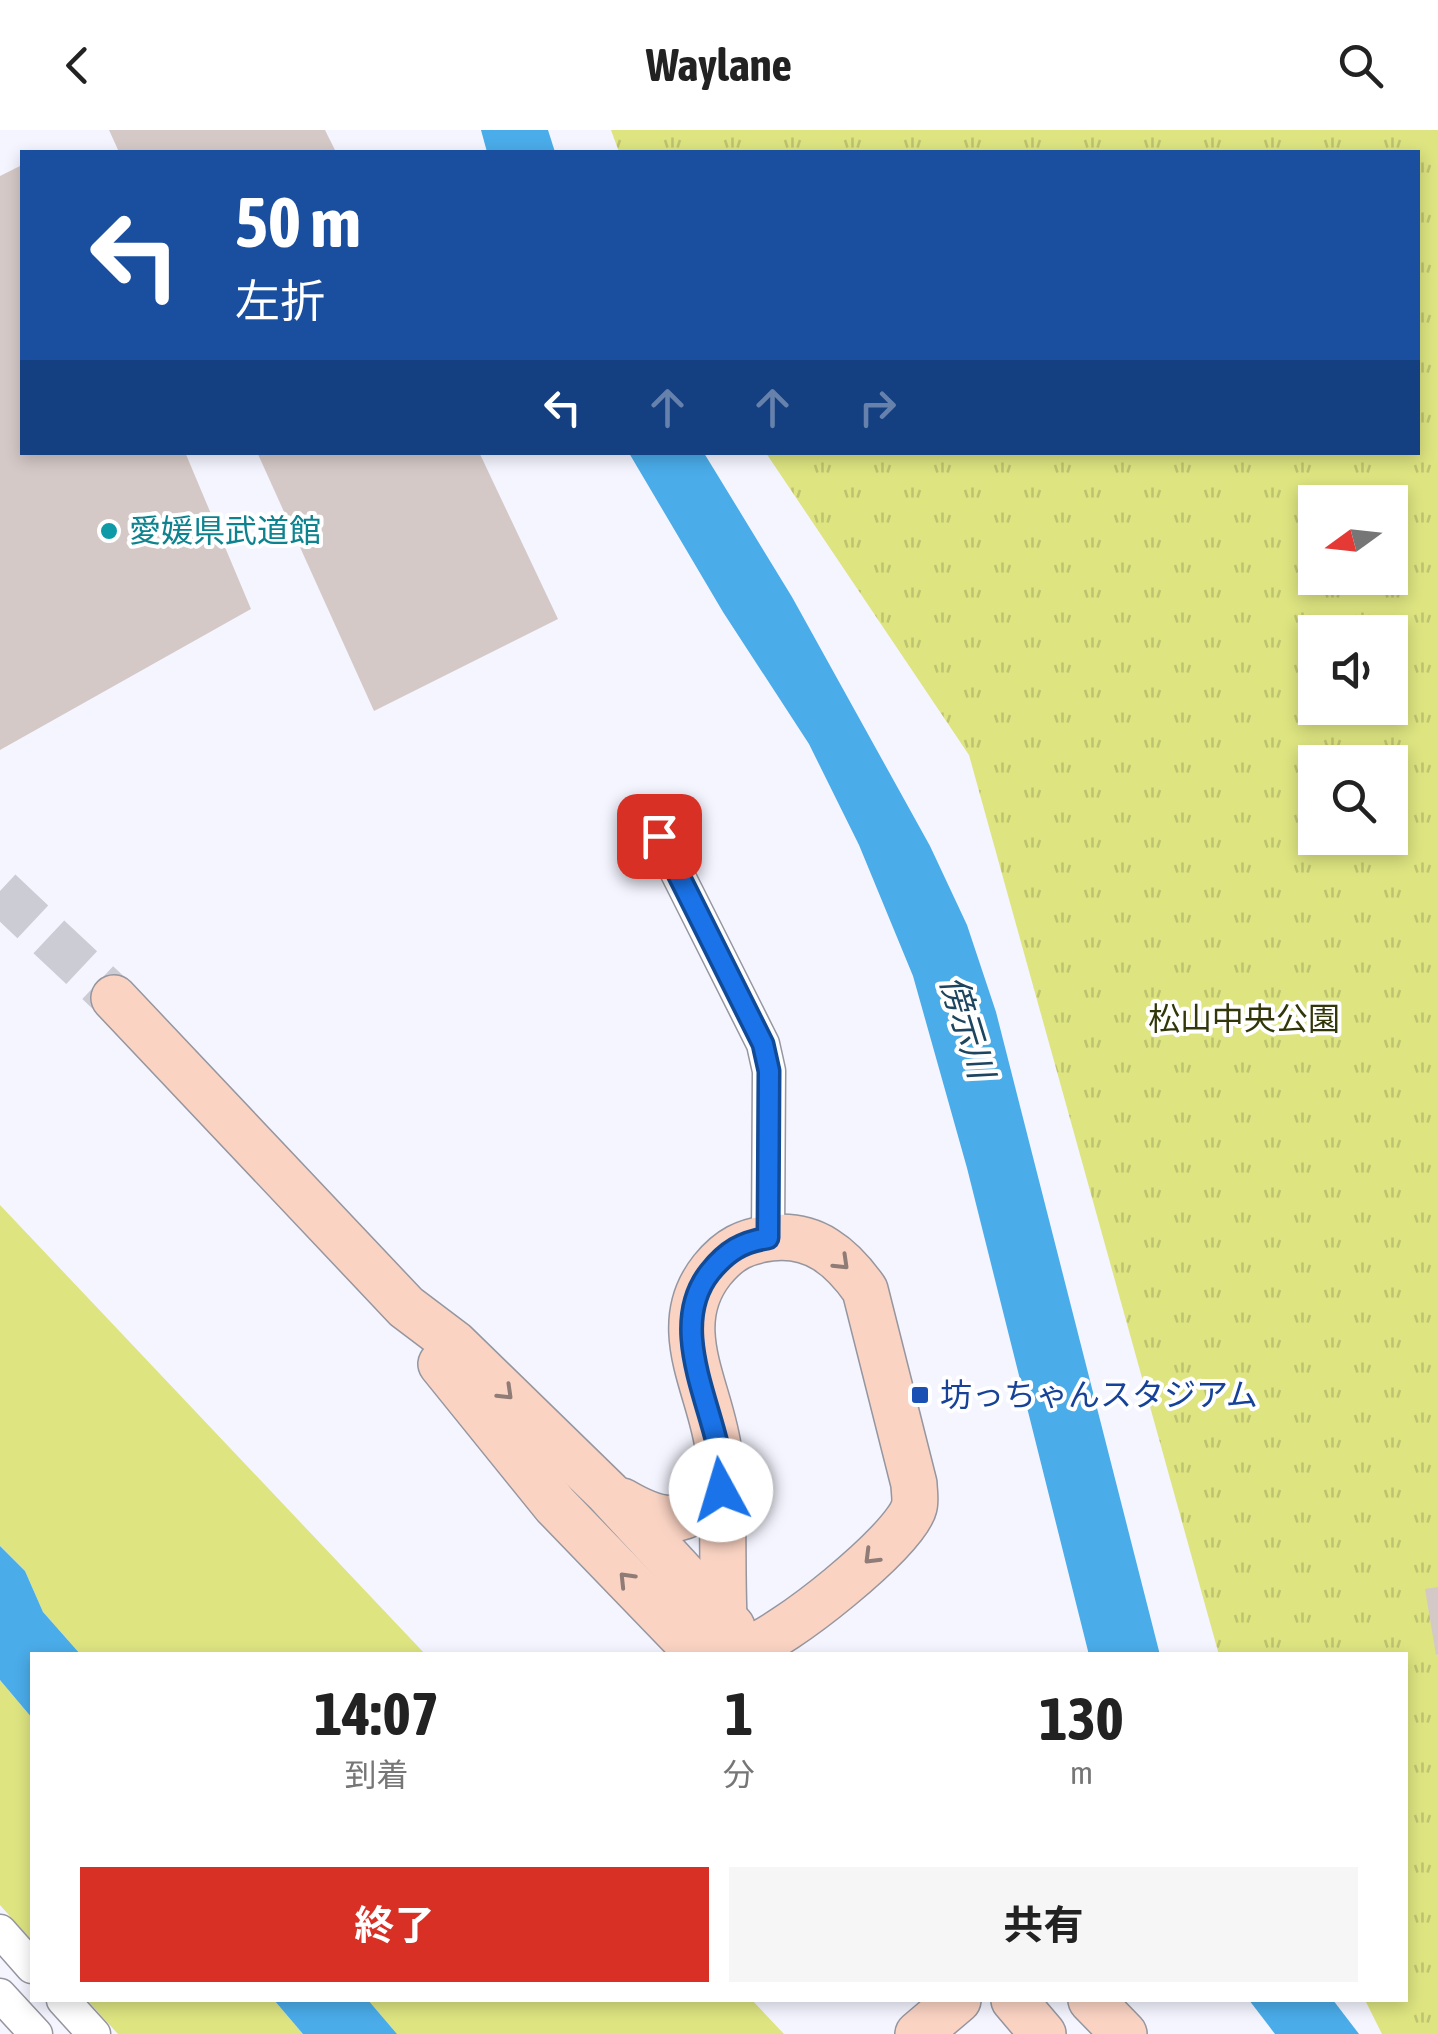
<!DOCTYPE html>
<html lang="ja">
<head>
<meta charset="utf-8">
<style>
	body { margin:0; font-family:"Asap Condensed","Noto Sans JP",sans-serif; background:#f6f6f6; color:#222; height:100vh; display:flex; flex-direction:column; font-size:38px; white-space:nowrap }
	* { box-sizing:border-box; margin:0 }
	p { font-size:32px; color:#767676 }
	.icon { flex:none; width:55px; height:55px; fill:none; stroke:currentColor; stroke-width:2; stroke-linecap:round; stroke-linejoin:round }
	.map { position:relative; flex:1; overflow:hidden }
	.panel { position:absolute; left:30px; top:1522px; width:1378px; height:350px; display:flex; flex-direction:column; background:#fff; border-radius:0px; box-shadow:0 5px 15px #0003 }
	.panel>* { flex:none }
	.guide { position:absolute; left:20px; top:20px; width:1400px; height:305px; border-radius:0px; box-shadow:0 5px 15px #0003; background:#1a4fa0; color:#fff; overflow:hidden }
	.needle { width:65px; rotate:255deg }
	.buttons { position:absolute; left:1298px; top:355px; display:grid; gap:20px }
	.buttons a { display:grid; place-items:center; width:110px; height:110px; border-radius:0px; background:#fff; box-shadow:0 5px 15px #0003; font-size:50px }
	.pin { position:absolute; display:grid; place-items:center; width:85px; height:85px; color:#fff; margin:-42px; border-radius:20px; box-shadow:0 5px 15px #0006 }
	.me { position:absolute; width:110px; margin:-55px; rotate:354deg; stroke-linejoin:round; filter:drop-shadow(0 0 8px #0008) }
	.turn { display:flex; align-items:center; gap:35px; height:210px; padding:0 50px; font-size:45px }
	.turn .icon { width:130px; height:130px; stroke-width:2.5 }
	.turn b { display:block; font-size:70px; line-height:85px }
	.lanes { display:flex; align-items:center; height:95px; padding:0 50px; background:#0003; justify-content:center; gap:50px; direction:ltr }
	.lanes .off { opacity:.35 }
	.eta { display:flex; justify-content:space-evenly; align-items:center; height:170px; text-align:center }
	.eta b { font-size:60px; font-weight:700; line-height:70px }
	.button { display:flex; gap:20px; margin-top:auto; padding:20px 50px }
	.button a { flex:1; height:115px; border-radius:0px; background:#d93025; color:#fff; font-size:40px; font-weight:700; line-height:115px; text-align:center }
	.button a+a { background:#f6f6f6; color:#222 }
	header { display:flex; justify-content:space-between; align-items:center; height:130px; padding:0 50px; background:#fff; font-size:45px; font-weight:700 }
	.map>svg:first-child { display:block }
	.grass { fill:#dde480 }
	.park { fill:url(#park-tufts); fill-rule:evenodd }
	.water { fill:#4aace9 }
	.building { fill:#d5c9c7 }
	.lines { fill:none; stroke-linecap:round; stroke-linejoin:round }
	.secondary-tunnel { stroke:#cbccd4; stroke-width:45; stroke-dasharray:45 22; stroke-linecap:butt }
	.street-casing { stroke:#95969f; stroke-width:35 }
	.secondary-casing { stroke:#95969f; stroke-width:48 }
	.street { stroke:#fff; stroke-width:32 }
	.secondary { stroke:#fad3c3; stroke-width:45 }
	.oneway { stroke:#907c76 }
	.route-casing { stroke:#114b97; stroke-width:25 }
	.route { stroke:#1a73e8; stroke-width:18 }
	.culture-dot { fill:#0f9aa8; stroke:#fff; stroke-width:4 }
	.transit-dot { fill:#1a4fb4; stroke:#fff; stroke-width:4 }
	.labels { text-anchor:middle; stroke-width:8; stroke-linejoin:round; paint-order:stroke }
	.culture-label { font-size:32px; fill:#0d838f; stroke:#fff; text-anchor:start }
	.park-label { font-size:32px; fill:#333609; stroke:#fff }
	.transit-label { font-size:32px; fill:#164399; stroke:#fff; text-anchor:start }
	.water-label { font-size:35px; font-style:italic; fill:#1d455f; stroke:#fff }
</style>
</head>
<body>
<header><svg class="icon" aria-label="back" viewBox="0 0 24 24"><path d="M15 5l-7 7 7 7"/></svg>Waylane<svg class="icon" aria-label="search" viewBox="0 0 24 24"><circle cx="10" cy="10" r="6"/><path d="M15 15l6 6"/></svg></header>
<div class="map">
<svg width="1438" height="1904" viewBox="0 0 1438 1904">
	<defs>
		<pattern id="park-tufts" width="24" height="20" patternUnits="userSpaceOnUse" patternTransform="scale(2.5)"><rect width="24" height="20" fill="#dde480"/><path d="M3 7l-1-3M5 7V3M7 7l1-3M15 17l-1-3M17 17v-4M19 17l1-3" fill="none" stroke="#bec36f"/></pattern>
	</defs>
	<rect width="100%" height="100%" fill="#f4f5ff"/>
	<g class="grass">
		<polygon points="0,1075 426,1525 81,1525 43,1482 25,1441 0,1416"/>
		<polygon points="0,1550 32,1588 32,1811 0,1775"/>
		<polygon points="87,1870 274,1870 303,1904 118,1904"/>
		<polygon points="368,1870 752,1870 784,1904 397,1904"/>
	</g>
	<path class="park" d="M611,0H1438V1904H1382L1365,1870H1405V1525H1219L969,625L766,323L1418,322V22H619ZM1315,372H1390V448H1315ZM1315,502H1390V578H1315ZM1315,632H1390V708H1315Z"/>
	<g class="water">
		<polygon points="481,0 548,0 555,22 487,22"/>
		<polygon points="629,323 704,323 792,467 930,716 967,795 996,882 1160,1525 1089,1525 967,1038 913,846 859,715 809,614 723,482"/>
		<polygon points="0,1416 25,1441 43,1482 81,1525 32,1525 32,1588 0,1550"/>
		<polygon points="274,1870 368,1870 397,1904 303,1904"/>
		<polygon points="1249,1870 1333,1870 1359,1904 1275,1904"/>
	</g>
	<g class="building">
		<polygon points="109,0 325,0 336,22 119,22"/>
		<polygon points="22,35 22,322 185,322 251,479 0,620 0,46"/>
		<polygon points="257,322 479,322 558,489 374,581"/>
		<polygon points="1438,1457 1438,1524 1436,1525 1425,1459"/>
	</g>
	<g class="lines">
		<polyline class="secondary-tunnel" points="0,761 114,868"/>
		<g class="street-casing">
			<g id="street">
				<polyline points="659,707 763,914 769,941 768,1109"/>
				<polyline points="0,1801 32,1837"/>
				<polyline points="0,1865 36,1904"/>
				<polyline points="63,1870 94,1904"/>
			</g>
		</g>
		<g class="secondary-casing">
			<g id="secondary">
				<polyline points="114,868 406,1177 455,1214 608,1363 732,1497"/>
				<polyline points="441,1234 555,1375 700,1525"/>
				<path d="M622,1371C665,1396 684,1396 721,1360"/>
				<path d="M693,1519C711,1521 729,1524 746,1519C780,1511 906,1410 914,1377C916,1370 914,1360 914,1354L865,1160C842,1127 814,1103 771,1108C745,1111 729,1119 712,1140C666,1198 712,1260 719,1323C726,1389 720,1456 726,1522L727,1525"/>
				<polyline points="1014,1870 1043,1904"/>
				<polyline points="1091,1870 1124,1904"/>
				<polyline points="918,1904 958,1870"/>
			</g>
		</g>
		<use href="#street" class="street"/>
		<use href="#secondary" class="secondary"/>
	</g>
	<defs><path id="oneway-chevron" d="M-2-3.5L2.5 0L-2 3.5" fill="none" stroke-width="1.6" stroke-linecap="round" stroke-linejoin="round" transform="scale(2.5)"/></defs>
	<g class="oneway">
		<use href="#oneway-chevron" transform="translate(842 1133) rotate(44)"/>
		<use href="#oneway-chevron" transform="translate(506 1263) rotate(44)"/>
		<use href="#oneway-chevron" transform="translate(871 1427) rotate(135)"/>
		<use href="#oneway-chevron" transform="translate(626 1449) rotate(-134)"/>
	</g>
	<g class="lines">
		<g class="route-casing">
			<path id="route" d="M659,706L763,914L769,941L768,1108C742,1112 727,1121 710,1142C671,1191 704,1259 717,1313C721,1328 720,1344 721,1360"/>
		</g>
		<use href="#route" class="route"/>
	</g>
	<circle class="culture-dot" cx="109" cy="401" r="10"/>
	<rect class="transit-dot" x="910" y="1255" width="20" height="20" rx="5"/>
	<g class="labels">
		<g class="culture-label">
			<text x="129" y="412">愛媛県武道館</text>
		</g>
		<g class="park-label">
			<text x="1244" y="900">松山中央公園</text>
		</g>
		<g class="transit-label">
			<text x="940" y="1276">坊っちゃんスタジアム</text>
		</g>
		<g class="water-label">
			<text transform="translate(967 897) rotate(73)" y="12">傍示川</text>
		</g>
	</g>
</svg>
<div class="buttons">
<a><svg class="needle" viewBox="-14 -14 28 28"><path d="M0-13l5 13h-10z" fill="#e53935"/><path d="M0 13l5-13h-10z" fill="#767676"/></svg></a>
<a><svg class="icon" aria-label="sound" viewBox="0 0 24 24"><path d="M4 9h4l5-4v14l-5-4H4zM17 9q2 3 0 6"/></svg></a>
<a><svg class="icon" aria-label="search" viewBox="0 0 24 24"><circle cx="10" cy="10" r="6"/><path d="M15 15l6 6"/></svg></a>
</div>
<div class="pin" style="left:659px;top:706px;background:#d93025"><svg class="icon" aria-label="arrive" viewBox="0 0 24 24"><path d="M6 21V4h12l-3 4 3 4H6"/></svg></div>
<svg class="me" style="left:721px;top:1360px" viewBox="-20 -20 40 40"><circle r="19" fill="#fff"/><path d="M0-13L10 11 0 6-10 11z" fill="#1a73e8"/></svg>
<div class="guide">
<div class="turn"><svg class="icon" aria-label="left" viewBox="0 0 24 24"><path d="M17 20v-9H6M10 6l-5 5 5 5"/></svg><div><b>50 m</b>左折</div></div>
<div class="lanes"><svg class="icon" aria-label="left" viewBox="0 0 24 24"><path d="M17 20v-9H6M10 6l-5 5 5 5"/></svg><svg class="icon off" aria-label="ahead" viewBox="0 0 24 24"><path d="M12 20V5M6 11l6-6 6 6"/></svg><svg class="icon off" aria-label="ahead" viewBox="0 0 24 24"><path d="M12 20V5M6 11l6-6 6 6"/></svg><svg class="icon off" aria-label="right" viewBox="0 0 24 24"><path d="M7 20v-9h11M14 6l5 5-5 5"/></svg></div>
</div>
<section class="panel">
<div class="eta">
<div><b>14:07</b><p>到着</p></div>
<div><b>1</b><p>分</p></div>
<div><b>130</b><p>m</p></div>
</div>
<div class="button"><a>終了</a><a>共有</a></div>
</section>
</div>
</body>
</html>
